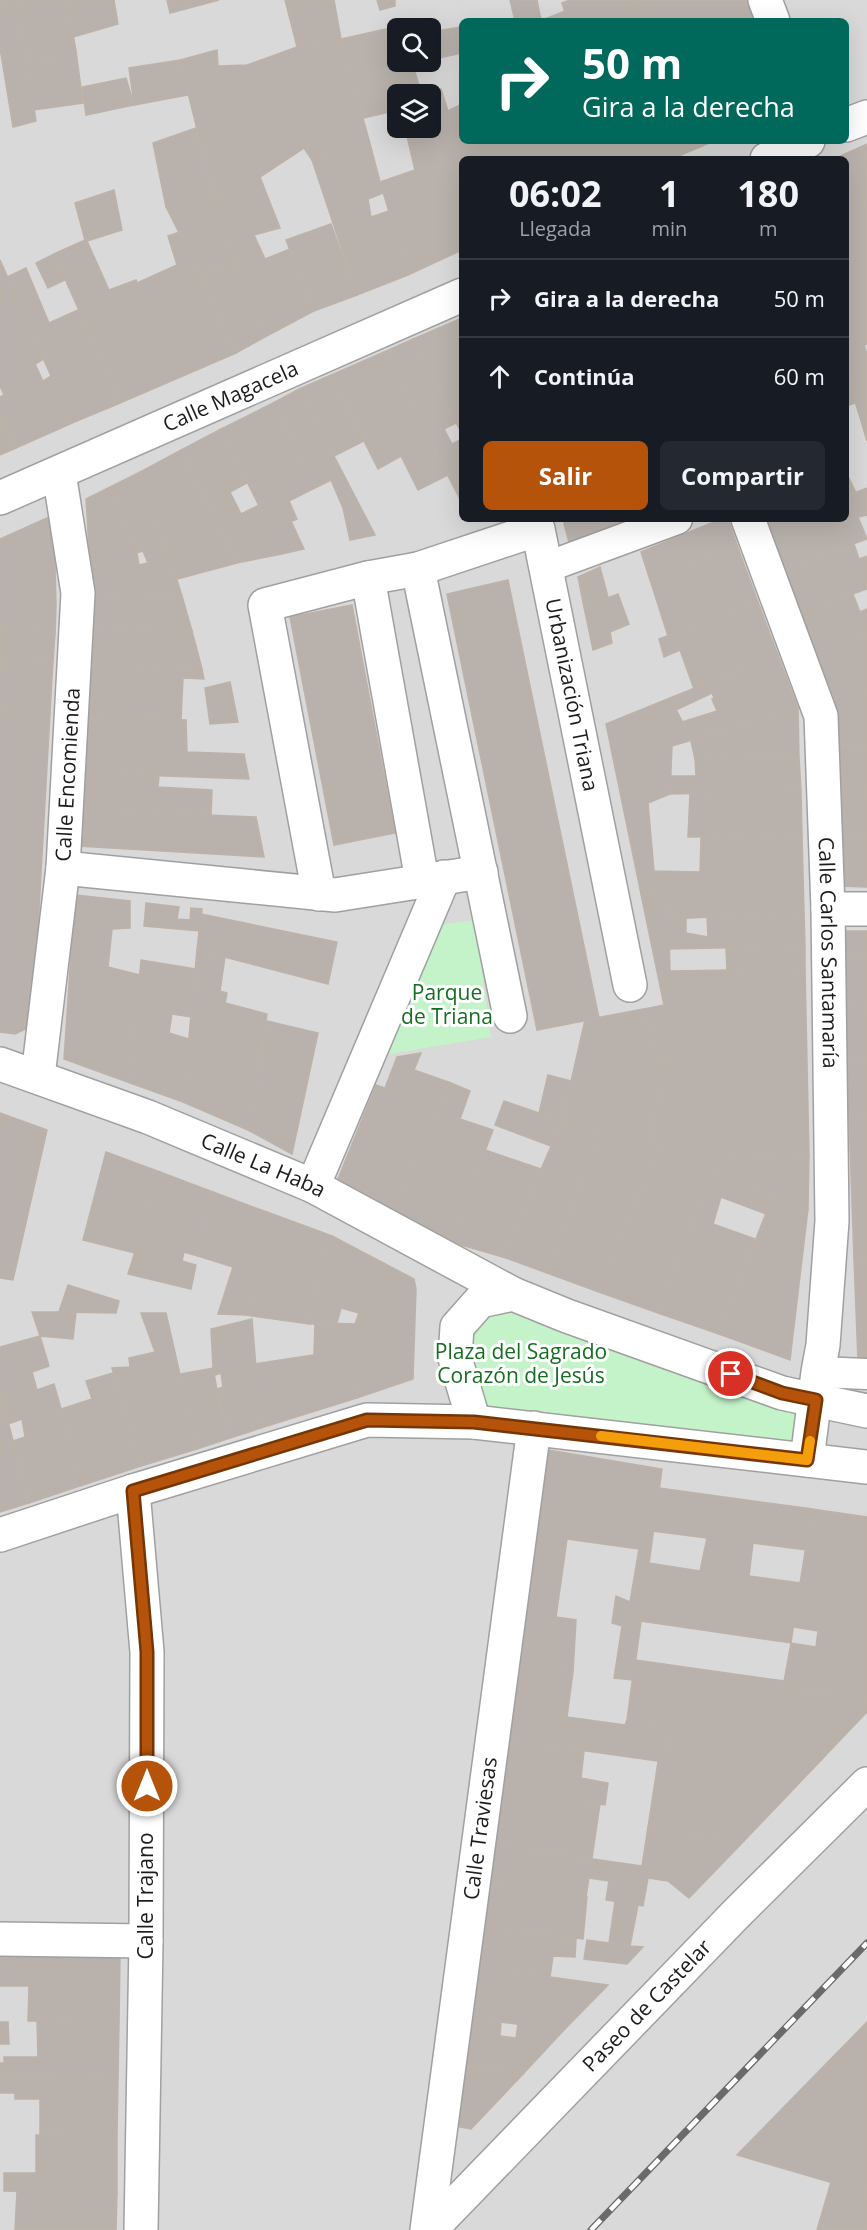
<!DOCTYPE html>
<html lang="es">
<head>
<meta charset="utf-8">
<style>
	body { margin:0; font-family:"Open Sans",sans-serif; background:#242831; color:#f1f3f6; height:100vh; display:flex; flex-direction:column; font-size:22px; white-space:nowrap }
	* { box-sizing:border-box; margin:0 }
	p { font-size:20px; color:#9ea1a6 }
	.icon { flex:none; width:33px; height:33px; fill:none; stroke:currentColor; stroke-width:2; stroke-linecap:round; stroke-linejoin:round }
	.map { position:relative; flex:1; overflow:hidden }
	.panel { position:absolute; left:459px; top:156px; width:390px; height:366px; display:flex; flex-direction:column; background:#171b24; border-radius:9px; box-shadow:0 6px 24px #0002 }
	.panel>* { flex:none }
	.hud { position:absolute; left:459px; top:18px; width:390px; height:126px; border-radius:9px; box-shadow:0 6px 24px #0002; background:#00695c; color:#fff; overflow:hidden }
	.buttons { position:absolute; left:387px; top:18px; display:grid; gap:12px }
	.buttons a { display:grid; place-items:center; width:54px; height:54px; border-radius:9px; background:#171b24; box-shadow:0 6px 24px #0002; font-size:30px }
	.pin { position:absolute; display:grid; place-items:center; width:51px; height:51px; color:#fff; margin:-26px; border:3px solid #fff; border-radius:50%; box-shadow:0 2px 6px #0007 }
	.me { position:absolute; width:66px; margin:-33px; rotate:0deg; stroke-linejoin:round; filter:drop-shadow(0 0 4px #0008) }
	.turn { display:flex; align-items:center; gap:21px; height:126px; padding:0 24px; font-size:27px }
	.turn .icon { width:78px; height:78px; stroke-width:2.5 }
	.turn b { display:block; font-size:42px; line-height:51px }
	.eta { display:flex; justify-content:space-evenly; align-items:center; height:102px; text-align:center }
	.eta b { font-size:36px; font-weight:700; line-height:42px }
	.action { display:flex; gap:12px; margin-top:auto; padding:12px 24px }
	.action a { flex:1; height:69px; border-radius:9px; background:#b45309; color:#fff; font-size:24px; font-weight:700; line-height:69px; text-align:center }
	.action a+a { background:#242831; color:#f1f3f6 }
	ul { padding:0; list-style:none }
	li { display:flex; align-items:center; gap:18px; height:78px; padding:0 24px; border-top:2px solid #363941 }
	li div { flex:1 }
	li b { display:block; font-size:22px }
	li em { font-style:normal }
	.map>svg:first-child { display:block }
	.residential { fill:#dad9d9; fill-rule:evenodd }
	.park { fill:#c4f3ca }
	.building { fill:#b9b2ac; stroke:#bdb2a7; stroke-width:1.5 }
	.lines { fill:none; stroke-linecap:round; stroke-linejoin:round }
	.pedestrian-casing { stroke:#a0a0a0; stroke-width:33 }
	.minor-casing { stroke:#a0a0a0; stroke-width:36 }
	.tertiary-casing { stroke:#a0a0a0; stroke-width:36 }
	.pedestrian { stroke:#fff; stroke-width:30 }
	.minor { stroke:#fff; stroke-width:33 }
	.tertiary { stroke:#fff; stroke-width:33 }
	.rail-casing { stroke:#6a6a6a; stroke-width:7 }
	.rail { stroke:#fff; stroke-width:4.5; stroke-dasharray:14; stroke-linecap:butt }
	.route-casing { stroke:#753606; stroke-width:15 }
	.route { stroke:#b45309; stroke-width:10 }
	.slow { stroke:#f59e0b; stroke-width:10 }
	.labels { text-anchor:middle; stroke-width:6; stroke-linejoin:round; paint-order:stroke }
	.street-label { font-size:21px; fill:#1c1c1c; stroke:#fff }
	.park-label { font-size:21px; fill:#166e22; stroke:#fff }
</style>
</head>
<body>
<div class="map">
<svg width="867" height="2230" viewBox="0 0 867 2230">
	<rect width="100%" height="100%" fill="#edeae3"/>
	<path class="residential" d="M0,0H867V2230H0ZM462,21H846V141H462ZM398,28H430V62H398ZM398,94H430V128H398ZM462,159H846V519H462Z"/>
	<g class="park">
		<polygon points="475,920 491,1037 389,1054 437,925"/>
		<polygon points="480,1301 816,1400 807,1460 474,1422 457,1327"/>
	</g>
	<g class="building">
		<polygon points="0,0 16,0 36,121 13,127 0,48"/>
		<polygon points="16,0 67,0 76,51 27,64"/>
		<polygon points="67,0 114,0 118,24 73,37"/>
		<polygon points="167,0 219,0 170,13"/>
		<polygon points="285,0 334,0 341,39 297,47"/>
		<polygon points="377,0 395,0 395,6 380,10"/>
		<polygon points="510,0 537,0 541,20 515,21"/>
		<polygon points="570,0 637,0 644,21 568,21 562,3"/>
		<polygon points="637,0 746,0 754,21 644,21"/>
		<polygon points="565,11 568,21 540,21"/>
		<polygon points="404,25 405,28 398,28 398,62 412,62 420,89 392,97 394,111 363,118 341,39"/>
		<polygon points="462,27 462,53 430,60 430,32"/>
		<polygon points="341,39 369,140 312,160 304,148 260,177 214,199 180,60 217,50 218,66 247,65 297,47"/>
		<polygon points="76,51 83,103 34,110 27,64"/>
		<polygon points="180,60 188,95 134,105 129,68"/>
		<polygon points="126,78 134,105 86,115 82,87"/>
		<polygon points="441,89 448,111 462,104 462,141 497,141 502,159 462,159 462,232 430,123 430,94 423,94"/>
		<polygon points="430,123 462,232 462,250 408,275 380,182 415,170 405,128 430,128"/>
		<polygon points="196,128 211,189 166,207 153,143"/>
		<polygon points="369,140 383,193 368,199 371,217 389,211 408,275 357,295 312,160"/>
		<polygon points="497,141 548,141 553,159 502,159"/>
		<polygon points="548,141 609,141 614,159 553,159"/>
		<polygon points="609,141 677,141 681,155 672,159 614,159"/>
		<polygon points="677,141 714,141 681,155"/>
		<polygon points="867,144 867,208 845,154"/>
		<polygon points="845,154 867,208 867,344 846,355 846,159 834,159"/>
		<polygon points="260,177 280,228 254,235 265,259 290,249 314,311 265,337 236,262 214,199"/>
		<polygon points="211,189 236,262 200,274 166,207"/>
		<polygon points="114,190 122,230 87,241 109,290 136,280 137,283 177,265 168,236 180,232 236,353 120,403 54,254 85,240 75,203"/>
		<polygon points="331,224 357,295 314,311 286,240"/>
		<polygon points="54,254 65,280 48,288 36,263"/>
		<polygon points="0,260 44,359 35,364 43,381 51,376 72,423 16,448 0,412 0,397 4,395 0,386"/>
		<polygon points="236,262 265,337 236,353 200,274"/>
		<polygon points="26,268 49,323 78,310 120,403 72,423 7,277"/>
		<polygon points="462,318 462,434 413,339"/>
		<polygon points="413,339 456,423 444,429 452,444 462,439 462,458 444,468 384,352"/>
		<polygon points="864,345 867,354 867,375 849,381 846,372 846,355"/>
		<polygon points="384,352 448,475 418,490 401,456 378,469 331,375"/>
		<polygon points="846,373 855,403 846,406"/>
		<polygon points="331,375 364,441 334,456 299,389"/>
		<polygon points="867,375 867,409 858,411 849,381"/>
		<polygon points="299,389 334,456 375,535 350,540 343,508 331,480 315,488 273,403"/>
		<polygon points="273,403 315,488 289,501 297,519 271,530 221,429"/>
		<polygon points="867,409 867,441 858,411"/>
		<polygon points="0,412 16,448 0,455"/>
		<polygon points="221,429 247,483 230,492 241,514 259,505 282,554 237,563 181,450"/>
		<polygon points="181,450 237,563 177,579 140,472"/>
		<polygon points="462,458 462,503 444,468"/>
		<polygon points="140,472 170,558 148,563 143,551 136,553 136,548 110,487"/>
		<polygon points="846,472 856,493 846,496"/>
		<polygon points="110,487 136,548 139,565 170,558 182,596 92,597 86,499"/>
		<polygon points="867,488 867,515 858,517 867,539 785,569 767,526 785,519 846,519 846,496"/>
		<polygon points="47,518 54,529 56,604 55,634 0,625 0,539"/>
		<polygon points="563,519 588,519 589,521 594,519 640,519 570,547"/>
		<polygon points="721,519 728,519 737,545 650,580 641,552"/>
		<polygon points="765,519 785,519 767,526"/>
		<polygon points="291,521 304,549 282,554 271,530"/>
		<polygon points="854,544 859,559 867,556 867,589 801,612 785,569"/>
		<polygon points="737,545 758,602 668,636 650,580"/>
		<polygon points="600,567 608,597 584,607 578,577"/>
		<polygon points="508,580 599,1018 537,1030 447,594"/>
		<polygon points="618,594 629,624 610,632 612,643 593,650 584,607"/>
		<polygon points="853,594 860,612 867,609 867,632 816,651 801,612"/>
		<polygon points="182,596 192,631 93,627 92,597"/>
		<polygon points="758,602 778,655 694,689 680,650 664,657 659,639"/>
		<polygon points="352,605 395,833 334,845 290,617"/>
		<polygon points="0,625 55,634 53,661 7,655 2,667 0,666"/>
		<polygon points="93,627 192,631 202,669 91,665"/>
		<polygon points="867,632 867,690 834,698 815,651"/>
		<polygon points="7,655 53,661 50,713 0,707 0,666 2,667"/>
		<polygon points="778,655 798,708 692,740 682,722 717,711 712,699 714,698 712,693 676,710 670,698"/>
		<polygon points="91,665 202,669 204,679 183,678 181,720 87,717"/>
		<polygon points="230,682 238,722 210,724 205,688"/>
		<polygon points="867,690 867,745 835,745 834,698"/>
		<polygon points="670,698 692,740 672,746 670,794 648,803 654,871 700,872 701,837 802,835 804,913 668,919 668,895 641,894 606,724"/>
		<polygon points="0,707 50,713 33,1016 28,1028 15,1034 0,1032"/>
		<polygon points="798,708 799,758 695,759 691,741"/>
		<polygon points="87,717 186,720 187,752 244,754 249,779 83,773"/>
		<polygon points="835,745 867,745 867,792 837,792"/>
		<polygon points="799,758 801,791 670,794 671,776 696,776 695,759"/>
		<polygon points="83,773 159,776 158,787 212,790 211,815 81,810"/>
		<polygon points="801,791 802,835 688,837 690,793"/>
		<polygon points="837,792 867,792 867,838 839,838"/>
		<polygon points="81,810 256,817 264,857 78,846"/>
		<polygon points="839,838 867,838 867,887 840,886"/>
		<polygon points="641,894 668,895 670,971 805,969 809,1156 724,1158 696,1212 658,1313 599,1292 659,1145 649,1142 667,1057 654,1057 653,1024 645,1024 644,1009 664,1005"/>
		<polygon points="75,895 130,901 130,928 112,929 108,967 140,975 130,1083 64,1059"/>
		<polygon points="146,903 179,907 177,919 190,920 191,908 202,909 200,931 144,926"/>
		<polygon points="804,913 805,946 669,949 668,919 686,918 686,933 708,937 707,917"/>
		<polygon points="201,914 337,942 328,984 197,950"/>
		<polygon points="842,931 867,931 867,959 843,959"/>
		<polygon points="805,946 805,969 727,971 726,948"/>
		<polygon points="197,950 225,957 220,991 227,993 225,1003 267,1014 250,1131 183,1102"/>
		<polygon points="843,959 867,959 867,1008 844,1007"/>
		<polygon points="141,960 195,969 191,1017 172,1014 169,1033 189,1039 183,1102 130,1083"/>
		<polygon points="844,1007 867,1008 867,1061 847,1061"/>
		<polygon points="644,1009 645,1024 653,1024 654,1057 667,1057 649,1142 659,1145 599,1292 547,1273 600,1135 562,1121 585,1020"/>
		<polygon points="267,1021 318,1033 292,1154 250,1131"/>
		<polygon points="421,1053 414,1070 451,1083 392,1209 338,1179 376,1085 385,1088 397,1057"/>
		<polygon points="847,1061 867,1061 867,1116 849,1117"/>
		<polygon points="548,1075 571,1081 562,1121 539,1113"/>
		<polygon points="451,1083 470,1091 460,1119 493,1130 451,1242 392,1209"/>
		<polygon points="504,1101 562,1121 551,1146 495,1125"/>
		<polygon points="0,1113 47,1130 13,1280 0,1278"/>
		<polygon points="867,1116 867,1259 854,1259 849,1117"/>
		<polygon points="562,1121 600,1135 547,1273 503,1257"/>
		<polygon points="485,1150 541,1169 503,1257 451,1242"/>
		<polygon points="106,1152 160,1172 135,1253 83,1240"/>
		<polygon points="809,1156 808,1209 716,1173 724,1158"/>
		<polygon points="160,1172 213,1192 198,1256 184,1252 182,1261 196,1265 191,1289 128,1274"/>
		<polygon points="716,1173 773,1195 766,1214 721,1197 713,1224 755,1239 719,1334 658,1313 696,1212"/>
		<polygon points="213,1192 267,1212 246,1315 218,1314 233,1267 198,1256"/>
		<polygon points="773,1195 808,1209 790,1360 719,1334"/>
		<polygon points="267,1212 332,1236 325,1253 309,1324 246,1315"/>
		<polygon points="332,1236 414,1279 416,1289 413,1379 357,1398 355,1324 359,1313 341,1308 337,1323 309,1324 325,1253"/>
		<polygon points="854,1259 867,1259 867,1362 858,1361"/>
		<polygon points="68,1285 119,1301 116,1313 59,1312"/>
		<polygon points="32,1312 76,1312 73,1339 40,1336"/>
		<polygon points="141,1313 166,1313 197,1449 141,1466 112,1368 130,1367 129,1358 155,1352"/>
		<polygon points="252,1319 261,1428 230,1438 217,1389 223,1387 221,1373 215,1375 213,1368 211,1329"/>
		<polygon points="315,1323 355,1324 357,1398 312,1412"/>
		<polygon points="40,1336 49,1366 32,1372 37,1390 54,1384 83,1485 29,1503 13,1441 25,1437 22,1419 8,1424 0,1390 0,1347"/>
		<polygon points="314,1355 312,1412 261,1428 255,1364"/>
		<polygon points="213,1368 220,1406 230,1438 197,1449 180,1374"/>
		<polygon points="113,1373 141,1466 83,1485 61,1409 92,1399 86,1381"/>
		<polygon points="0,1390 29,1503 0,1512"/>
		<polygon points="548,1450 662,1469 633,1680 614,1678 622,1626 612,1623 616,1596 630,1602 639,1549 567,1539 556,1617 576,1620 573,1672 519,1665"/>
		<polygon points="659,1488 812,1509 806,1550 753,1543 749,1576 800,1583 791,1643 641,1621 649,1563 700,1571 707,1538 653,1531"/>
		<polygon points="812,1509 867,1517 867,1699 783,1687 791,1643 816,1647 818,1631 793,1627"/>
		<polygon points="635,1660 784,1681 783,1687 867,1699 867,1712 744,1841 648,1827 658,1762 664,1762 671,1727 627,1720"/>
		<polygon points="519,1665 573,1672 567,1717 625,1725 627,1720 671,1727 664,1762 509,1740"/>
		<polygon points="509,1740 584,1751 581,1778 608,1783 605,1805 502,1791"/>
		<polygon points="502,1791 600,1804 592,1858 494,1845"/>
		<polygon points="648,1827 744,1841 689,1898 668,1881 648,1878 643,1906 606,1900 609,1881 589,1878 586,1897 489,1883 494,1845 642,1866"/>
		<polygon points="489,1883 587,1897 583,1939 482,1926"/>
		<polygon points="615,1901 638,1905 630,1946 609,1943"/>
		<polygon points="482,1926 576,1939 575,1957 553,1956 550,1977 477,1967"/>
		<polygon points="587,1940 630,1946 643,1947 627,1964 584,1959"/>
		<polygon points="0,1956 120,1956 119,2022 28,2021 29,1986 0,1986"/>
		<polygon points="477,1967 550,1977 608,1985 564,2030 469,2018"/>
		<polygon points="469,2018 501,2022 500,2036 516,2038 518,2024 564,2030 524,2073 463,2067"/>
		<polygon points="37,2021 119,2022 118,2079 0,2078 0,2063 4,2063 4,2057 38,2057"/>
		<polygon points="0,2022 8,2022 9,2044 0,2044"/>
		<polygon points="867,2022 867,2193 737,2155"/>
		<polygon points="463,2067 524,2073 471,2129 454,2126"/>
		<polygon points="0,2078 118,2079 117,2136 40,2135 40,2099 15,2099 15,2093 0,2093"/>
		<polygon points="36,2135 117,2136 117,2193 4,2191 4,2173 36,2173"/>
		<polygon points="831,2182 867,2193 867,2230 817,2230"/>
		<polygon points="17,2191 117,2193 116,2230 15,2230"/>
	</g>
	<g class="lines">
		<g class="pedestrian-casing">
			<g id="pedestrian">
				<polyline points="547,567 677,519"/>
				<polyline points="818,1372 867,1374"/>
			</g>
		</g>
		<g class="minor-casing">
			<g id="minor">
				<polyline points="765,0 773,21"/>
				<polyline points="846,125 867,117"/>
				<polyline points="767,159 808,141"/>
				<path id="s1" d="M0,498L462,295"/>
				<path id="s2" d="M748,519L821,716L828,909L832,1221L823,1345L818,1372L807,1460"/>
				<polyline points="418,569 510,1016"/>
				<polyline points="368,578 422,880"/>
				<polyline points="63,868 335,895 481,872"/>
				<path id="s3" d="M319,894L265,605L368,578L418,569L538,529L630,985"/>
				<polyline points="828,909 867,909"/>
				<path id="s4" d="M0,1064L148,1117L313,1186L513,1294"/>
				<path id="s5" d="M38,1076L63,868L78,593L59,473"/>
				<polyline points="313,1186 444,877"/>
				<polyline points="867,1411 782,1393 567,1316 513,1294 480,1301 457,1327 455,1358 474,1422 867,1467"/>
				<polyline points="133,1491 147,1652 146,1941 141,2230"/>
				<polyline points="0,1535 133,1491 367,1420 474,1422"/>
				<polyline points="0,1939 146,1941"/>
				<path id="s6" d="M427,2230L534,1428"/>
			</g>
		</g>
		<g class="tertiary-casing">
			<g id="tertiary">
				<path id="s7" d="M430,2230L737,1913L867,1784"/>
			</g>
		</g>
		<use href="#pedestrian" class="pedestrian"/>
		<use href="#minor" class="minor"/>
		<use href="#tertiary" class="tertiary"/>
		<g class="rail-casing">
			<polyline id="rail" points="591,2230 867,1943"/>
		</g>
		<use href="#rail" class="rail"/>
	</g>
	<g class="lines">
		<g class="route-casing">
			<polyline id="route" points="147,1786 147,1652 133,1491 367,1420 474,1422 807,1460 816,1400 782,1393 731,1374"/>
		</g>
		<use href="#route" class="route"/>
		<polyline class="slow" points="601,1436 807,1460 810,1441"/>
	</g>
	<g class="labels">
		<g class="street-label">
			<text dy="7" stroke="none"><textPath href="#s1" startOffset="252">Calle Magacela</textPath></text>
			<text dy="7" stroke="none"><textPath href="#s3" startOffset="747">Urbanización Triana</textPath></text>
			<text dy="7" stroke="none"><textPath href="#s5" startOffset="303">Calle Encomienda</textPath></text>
			<text dy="7" stroke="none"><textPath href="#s2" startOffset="447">Calle Carlos Santamaría</textPath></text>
			<text dy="7" stroke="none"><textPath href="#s4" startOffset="282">Calle La Haba</textPath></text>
			<text dy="7" stroke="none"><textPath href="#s6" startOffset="405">Calle Traviesas</textPath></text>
			<text transform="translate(146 1896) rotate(-90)" y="7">Calle Trajano</text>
			<text dy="7" stroke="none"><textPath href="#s7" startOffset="312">Paseo de Castelar</textPath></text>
		</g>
		<g class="park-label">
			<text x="447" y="1000">Parque<tspan x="447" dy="24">de Triana</tspan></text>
			<text x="521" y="1359">Plaza del Sagrado<tspan x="521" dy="24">Corazón de Jesús</tspan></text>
		</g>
	</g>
</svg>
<div class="buttons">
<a><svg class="icon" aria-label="search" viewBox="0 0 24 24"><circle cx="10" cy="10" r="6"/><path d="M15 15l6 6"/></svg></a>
<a><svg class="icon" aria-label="layers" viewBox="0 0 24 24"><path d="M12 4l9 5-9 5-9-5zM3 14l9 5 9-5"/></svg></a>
</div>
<div class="pin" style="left:731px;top:1374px;background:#d93025"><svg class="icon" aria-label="arrive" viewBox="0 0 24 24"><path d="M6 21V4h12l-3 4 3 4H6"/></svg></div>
<svg class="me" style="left:147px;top:1786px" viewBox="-20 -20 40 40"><circle r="17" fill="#b45309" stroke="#fff" stroke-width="3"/><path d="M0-11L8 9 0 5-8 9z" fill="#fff"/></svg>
<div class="hud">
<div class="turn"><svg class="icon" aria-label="right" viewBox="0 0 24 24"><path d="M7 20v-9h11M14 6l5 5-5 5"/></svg><div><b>50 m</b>Gira a la derecha</div></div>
</div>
<section class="panel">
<div class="eta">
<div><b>06:02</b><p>Llegada</p></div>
<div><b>1</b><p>min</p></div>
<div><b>180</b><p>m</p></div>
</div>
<ul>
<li><svg class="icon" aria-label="right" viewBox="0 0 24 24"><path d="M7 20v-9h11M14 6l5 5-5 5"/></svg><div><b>Gira a la derecha</b></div><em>50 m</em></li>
<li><svg class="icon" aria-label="ahead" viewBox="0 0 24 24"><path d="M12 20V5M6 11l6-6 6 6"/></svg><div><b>Continúa</b></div><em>60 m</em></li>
</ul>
<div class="action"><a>Salir</a><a>Compartir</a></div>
</section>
</div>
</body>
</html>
